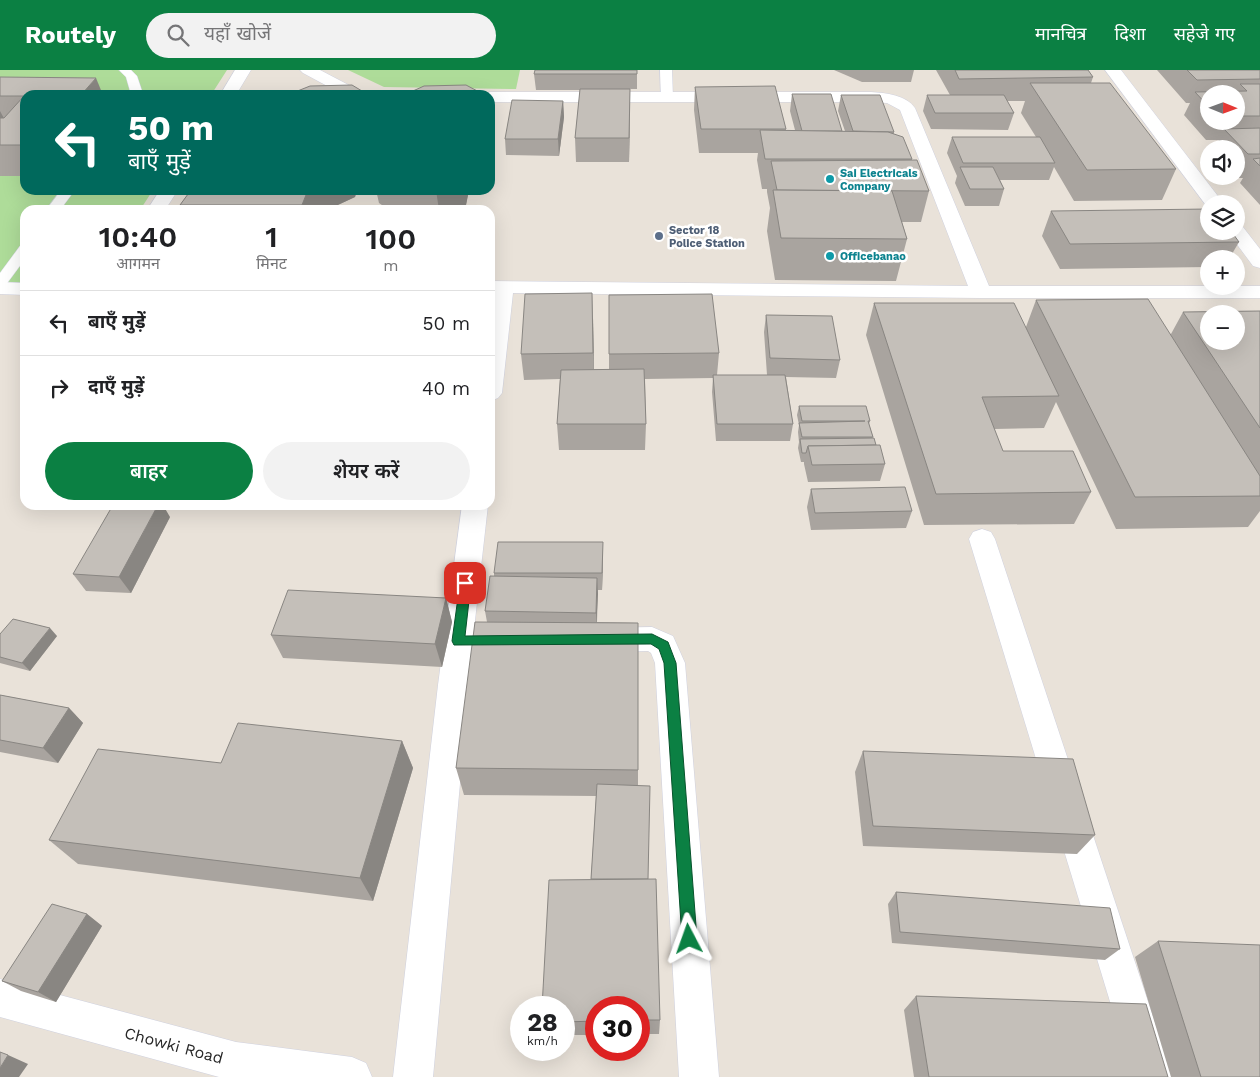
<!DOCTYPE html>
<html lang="hi">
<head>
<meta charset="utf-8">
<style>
	body { margin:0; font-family:"Work Sans","Noto Sans Devanagari",sans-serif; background:#f2f2f2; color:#202124; height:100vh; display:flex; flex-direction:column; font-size:19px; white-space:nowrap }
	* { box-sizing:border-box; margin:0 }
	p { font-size:16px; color:#757577 }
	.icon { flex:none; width:28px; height:28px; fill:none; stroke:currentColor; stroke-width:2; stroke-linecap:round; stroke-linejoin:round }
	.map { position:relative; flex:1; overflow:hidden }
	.drawer { position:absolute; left:20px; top:135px; width:475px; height:305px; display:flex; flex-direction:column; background:#fff; border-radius:15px; box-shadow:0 5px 20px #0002 }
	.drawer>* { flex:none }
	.top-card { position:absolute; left:20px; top:20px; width:475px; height:105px; border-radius:15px; box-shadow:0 5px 20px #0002; background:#00695c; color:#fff; overflow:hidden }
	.needle { width:32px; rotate:91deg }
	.buttons { position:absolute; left:1200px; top:15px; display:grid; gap:10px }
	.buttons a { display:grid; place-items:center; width:45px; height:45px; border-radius:50%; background:#fff; box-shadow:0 5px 20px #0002; font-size:25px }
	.speed { position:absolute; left:510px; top:926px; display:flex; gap:10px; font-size:25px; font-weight:700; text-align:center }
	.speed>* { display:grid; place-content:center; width:65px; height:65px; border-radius:50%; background:#fff; box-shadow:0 5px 20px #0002; line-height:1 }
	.speed small { font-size:12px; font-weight:400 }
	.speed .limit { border:8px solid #d22; background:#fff; color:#111 }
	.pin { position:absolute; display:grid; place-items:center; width:42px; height:42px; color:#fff; margin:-21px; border-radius:10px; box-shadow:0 2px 8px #0006 }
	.me { position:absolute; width:55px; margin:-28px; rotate:356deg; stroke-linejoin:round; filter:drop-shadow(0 0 4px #0008) }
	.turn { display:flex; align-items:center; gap:18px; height:105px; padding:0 25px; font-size:22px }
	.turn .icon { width:65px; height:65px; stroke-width:2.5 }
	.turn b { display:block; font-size:35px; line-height:42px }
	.eta { display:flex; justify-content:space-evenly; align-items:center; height:85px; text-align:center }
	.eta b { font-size:30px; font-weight:600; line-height:35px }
	.primary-button { display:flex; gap:10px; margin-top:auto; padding:10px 25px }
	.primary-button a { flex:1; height:58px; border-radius:30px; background:#0b8043; color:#fff; font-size:20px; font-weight:600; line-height:58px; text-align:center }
	.primary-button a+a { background:#f2f2f2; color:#202124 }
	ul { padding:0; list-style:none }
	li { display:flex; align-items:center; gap:15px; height:65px; padding:0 25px; border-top:1px solid #e0e0e0 }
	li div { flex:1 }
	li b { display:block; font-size:19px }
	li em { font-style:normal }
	header { display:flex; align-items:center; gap:30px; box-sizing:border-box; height:70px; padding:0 25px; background:#0b8043; color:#fff }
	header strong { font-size:24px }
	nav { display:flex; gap:28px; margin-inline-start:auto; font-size:18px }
	.search { width:350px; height:45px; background:#f2f2f2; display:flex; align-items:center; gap:12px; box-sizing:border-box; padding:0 18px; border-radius:28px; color:#757577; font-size:19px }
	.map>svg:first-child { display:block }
	.green { fill:#aedc99 }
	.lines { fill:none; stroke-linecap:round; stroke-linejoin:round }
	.service-casing { stroke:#cfd1df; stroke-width:1 }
	.minor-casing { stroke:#cfd1df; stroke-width:1 }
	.service { fill:#fff; fill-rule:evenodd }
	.minor { fill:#fff; fill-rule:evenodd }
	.wall { fill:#a9a49f; fill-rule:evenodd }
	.shaded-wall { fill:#898682 }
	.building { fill:#c4bfb9; stroke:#898682; fill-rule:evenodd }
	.route { fill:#0b8043; stroke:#07532c }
	.culture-dot { fill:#0f9aa8; stroke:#fff; stroke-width:2 }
	.service-dot { fill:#5c6f8a; stroke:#fff; stroke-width:2 }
	.labels { text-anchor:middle; stroke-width:5; stroke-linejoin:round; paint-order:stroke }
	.far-culture-label { font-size:11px; font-weight:bold; fill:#0d838f; stroke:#fff; text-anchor:start }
	.far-service-label { font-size:11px; font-weight:bold; fill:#4e5e75; stroke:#fff; text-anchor:start }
	.near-street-label { font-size:16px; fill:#272727; stroke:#fff }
</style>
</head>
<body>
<header>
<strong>Routely</strong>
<div class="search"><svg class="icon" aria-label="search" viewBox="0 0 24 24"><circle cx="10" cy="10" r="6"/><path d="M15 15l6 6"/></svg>यहाँ खोजें</div>
<nav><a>मानचित्र</a><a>दिशा</a><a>सहेजे गए</a></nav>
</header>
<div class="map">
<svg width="1260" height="1007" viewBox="0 0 1260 1007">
	<rect width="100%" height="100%" fill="#e9e2d9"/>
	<g class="green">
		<polygon points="0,0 227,0 211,25 25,25 25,120 153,120 140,140 25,140 25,220 0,220"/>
		<polygon points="348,0 520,0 516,19 384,17"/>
	</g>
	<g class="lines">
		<g class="service-casing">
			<g id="service">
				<polygon points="119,0 131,0 137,6 142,21 140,25 128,25 130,21 126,7"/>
				<polygon points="660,0 672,0 673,28 671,30 663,30 661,28"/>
				<polygon points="61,120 75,120 60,140 46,140"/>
				<polygon points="25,175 25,189 5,216 0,217 0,203 20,176"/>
			</g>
		</g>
		<g class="minor-casing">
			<g id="minor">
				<polygon points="235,0 251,0 236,25 220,25"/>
				<polygon points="300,0 320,0 362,22 364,25 344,25 303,3"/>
				<polygon points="1105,0 1121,0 1224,134 1209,134 1208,138"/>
				<path d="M490,22H871C886,23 906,25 915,38L989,216H1260V228H981L513,223L502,323L498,328L490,331V242L493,223H490V211L968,216L900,40L887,33L871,32H490V25H483Z"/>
				<polygon points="160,120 178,120 165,140 147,140"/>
				<polygon points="1236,155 1243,157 1260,179 1260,198 1253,196 1227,161 1236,161"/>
				<polygon points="0,212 25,213 25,225 0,224"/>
				<polygon points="462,435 488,435 474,559 511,559 521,563 526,571 521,579 511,583 472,583 433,1007 393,1007 438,615"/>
				<polygon points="982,459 991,462 995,469 1173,1007 1133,1007 969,469 973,462"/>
				<polygon points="652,557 673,566 685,593 719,1007 679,1007 655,593 651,583 648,581 602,582 592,578 587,570 592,562 602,558"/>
				<polygon points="0,909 236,972 352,987 366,993 372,1007 219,1007 0,947"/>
			</g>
		</g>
		<use href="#service" class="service"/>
		<use href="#minor" class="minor"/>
	</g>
	<g class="wall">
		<polygon points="637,0 637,19 630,19 629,92 576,92 575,68 580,20 536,20 534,4"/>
		<polygon points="834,0 914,0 911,12 862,12"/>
		<polygon points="936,0 1088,0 1093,7 1091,13 1176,99 1162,130 1074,131 1054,97 1049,110 1000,110 1004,119 999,136 965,136 955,113 957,106 947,83 952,67 1036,67 1021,43 1025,31 1007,31 1014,43 1008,60 931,59 923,41 927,25 950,25"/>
		<path d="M1157,0H1260V135L1240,113L1243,108H1235L1233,106H1236V79H1214L1219,70H1206L1184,45L1190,33H1186ZM1209,24H1236V51H1209Z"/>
		<polygon points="0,7 25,25 25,106 0,106"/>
		<polygon points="695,17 786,59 786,60 795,60 790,41 792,24 842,61 845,61 838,41 841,25 894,62 894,64 912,89 912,90 929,121 921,152 902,152 907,169 896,211 775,210 767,161 770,138 767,122 767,119 762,119 757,90 758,83 699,83 694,40"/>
		<polygon points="563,31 564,47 559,86 506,85 505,69"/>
		<polygon points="191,120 357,120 355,127 327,140 182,140 180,135"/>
		<polygon points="376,120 469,120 466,135 454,140 389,140 379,133"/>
		<polygon points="1051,141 1239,172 1229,189 1209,189 1209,197 1060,199 1042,166"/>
		<polygon points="1036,230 1171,264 1183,242 1260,241 1260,441 1248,457 1116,459 1056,332 1044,358 994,359 1003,381 1091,422 1074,454 924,455 866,265 874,233 1026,257"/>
		<polygon points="766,245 840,290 836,308 786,307 793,354 790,371 716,371 712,322 713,308 645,309 646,354 645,380 559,380 557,354 560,309 524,310 521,284 593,248 594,299 609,299 609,284 719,283 717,305 767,305 764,262"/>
		<polygon points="799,336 870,351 869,354 873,367 872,368 885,394 880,411 808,412 804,394 804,392 801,392 798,378 799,372 798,362 799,355 797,345"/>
		<polygon points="811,419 912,441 906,458 811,460 807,437"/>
		<polygon points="170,447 131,523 86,521 73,504"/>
		<polygon points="603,489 602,520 598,520 597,552 638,553 638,715 648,809 660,950 659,964 639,964 639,938 596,938 596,965 564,965 564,938 591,809 596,726 464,725 456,698 487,552 485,541 494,506 494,503"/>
		<polygon points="446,528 452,552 442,597 283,588 271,565"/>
		<polygon points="0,564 57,566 30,601 0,593"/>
		<polygon points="0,625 69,638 83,653 58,693 0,682"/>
		<polygon points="402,671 413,698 373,831 78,794 49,770"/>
		<polygon points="863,681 1095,765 1077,784 863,776 855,702"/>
		<polygon points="896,822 1120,879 1105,890 892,873 888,834"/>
		<polygon points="87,844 102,856 56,932 21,921 2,911"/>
		<polygon points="1158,871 1260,1007 1171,1007 1135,887"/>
		<polygon points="916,926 1168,1007 914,1007 904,940"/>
	</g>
	<g class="shaded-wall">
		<polygon points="96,8 103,25 81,25"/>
		<polygon points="630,19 630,43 629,92 629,68"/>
		<polygon points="563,31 564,47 559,86 558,69"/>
		<polygon points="0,41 8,56 0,64"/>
		<polygon points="308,120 357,120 355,127 327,140 303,140 302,135"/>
		<polygon points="436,120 469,120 466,135 454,140 439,140"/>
		<polygon points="592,223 593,248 594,308 593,283"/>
		<polygon points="158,435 163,435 170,447 131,523 119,507"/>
		<polygon points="603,472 603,489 602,520 602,503"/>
		<polygon points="597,508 598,524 596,559 596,543"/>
		<polygon points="446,528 452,552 442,597 435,574"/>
		<polygon points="50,558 57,566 30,601 22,593"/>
		<polygon points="69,638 83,653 58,693 43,678"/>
		<polygon points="402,671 413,698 373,831 360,808"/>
		<polygon points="87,844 102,856 56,932 38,922"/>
		<polygon points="8,985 28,994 19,1007 0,1007 0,998"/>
	</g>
	<g class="building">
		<polygon points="535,0 637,0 637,4 534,4"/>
		<polygon points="955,0 1088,0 1093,7 959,9"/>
		<polygon points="1187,0 1260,0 1260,9 1197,10"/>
		<polygon points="0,7 96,8 81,25 25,25 25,75 0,75 0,48 4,48 24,26 0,26"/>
		<polygon points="1030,13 1110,13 1176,99 1087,100"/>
		<polygon points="1240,14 1260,14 1260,46 1236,46 1236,24 1209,24 1209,37 1195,22 1247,21"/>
		<polygon points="352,15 367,24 404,25 424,16 466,15 483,24 270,25 270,24 290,24 310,16"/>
		<polygon points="775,16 786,59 701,59 695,17"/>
		<polygon points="580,19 630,19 629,68 575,68"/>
		<polygon points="792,24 831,24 842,61 802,61"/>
		<polygon points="841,25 880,25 894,62 853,61"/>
		<polygon points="927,25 1004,25 1014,43 935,43"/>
		<polygon points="512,30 563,31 558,69 505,69"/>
		<polygon points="1260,58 1260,84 1248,84 1224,59"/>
		<polygon points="760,60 888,62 903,67 912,89 765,89"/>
		<polygon points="952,67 1040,67 1055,93 963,93"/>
		<polygon points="1260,88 1260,96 1253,89"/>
		<polygon points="917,90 929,121 777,120 771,91"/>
		<polygon points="960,97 993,97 1004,119 970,119"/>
		<polygon points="191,120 308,120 302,135 180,135"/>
		<polygon points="773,120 892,121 907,169 781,168"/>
		<polygon points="1209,139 1209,161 1231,161 1239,172 1070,174 1051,141"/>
		<polygon points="592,223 593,283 521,284 525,224"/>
		<polygon points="712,224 719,283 609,284 609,225"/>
		<polygon points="1148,229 1260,406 1260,426 1135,427 1036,230"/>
		<polygon points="874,233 1014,233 1059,326 982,327 1003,381 1073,381 1091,422 936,424"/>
		<path d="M1260,241V358L1183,242ZM1209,244H1236V271H1209Z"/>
		<polygon points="766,245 832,246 840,290 770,288"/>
		<polygon points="644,299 646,354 557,354 561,300"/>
		<polygon points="713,305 785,305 793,354 717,354"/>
		<polygon points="799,336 866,336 870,351 868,351 873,367 802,367 799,353 865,351 802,351"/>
		<polygon points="874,368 876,375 808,376 806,383 802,383 800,369"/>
		<polygon points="880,375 885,394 812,395 808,376"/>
		<polygon points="905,417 912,441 815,443 811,419"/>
		<polygon points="113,435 158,435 119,507 73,504"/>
		<polygon points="498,472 603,472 602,503 494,503"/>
		<polygon points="490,506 597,508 596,543 485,541"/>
		<polygon points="288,520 446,528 435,574 271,565"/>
		<polygon points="13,549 50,558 22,593 0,587 0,564"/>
		<polygon points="475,552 638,553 638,700 456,698"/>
		<polygon points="0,625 69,638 43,678 0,670"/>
		<polygon points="238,653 402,671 360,808 49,770 98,679 221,693"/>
		<polygon points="863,681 1073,689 1095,765 873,756"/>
		<polygon points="597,714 650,716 648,809 591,809"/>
		<polygon points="656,809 660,950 639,950 639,938 596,938 596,951 564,952 564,938 542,938 549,810"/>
		<polygon points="896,822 1110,838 1120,879 900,862"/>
		<polygon points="52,834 87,844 38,922 2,911"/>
		<polygon points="1158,871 1260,875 1260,1007 1201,1007"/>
		<polygon points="916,926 1146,934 1168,1007 929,1007"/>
		<polygon points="0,982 8,985 0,998"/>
	</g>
	<polygon class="route" points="465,508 471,513 465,566 652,564 668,572 676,593 697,869 694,874 689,876 684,874 682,869 664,593 659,579 651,574 454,575 452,571 460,513"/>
	<g class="culture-dot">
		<circle cx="830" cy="109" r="5"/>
		<circle cx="830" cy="186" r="5"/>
	</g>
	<circle class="service-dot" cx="659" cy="166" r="5"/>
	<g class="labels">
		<g class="far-culture-label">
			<text x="840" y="107">Sai Electricals<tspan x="840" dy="13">Company</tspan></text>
			<text x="840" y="190">Officebanao</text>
		</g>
		<g class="far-service-label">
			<text x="669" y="164">Sector 18<tspan x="669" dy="13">Police Station</tspan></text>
		</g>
		<g class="near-street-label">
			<text transform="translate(174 975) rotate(15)" y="6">Chowki Road</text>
		</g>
	</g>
</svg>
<div class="buttons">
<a><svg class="needle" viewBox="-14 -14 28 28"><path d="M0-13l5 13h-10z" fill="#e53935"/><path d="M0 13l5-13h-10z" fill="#757577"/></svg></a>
<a><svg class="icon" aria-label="sound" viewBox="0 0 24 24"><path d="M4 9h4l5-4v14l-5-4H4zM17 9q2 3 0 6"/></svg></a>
<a><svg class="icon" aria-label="layers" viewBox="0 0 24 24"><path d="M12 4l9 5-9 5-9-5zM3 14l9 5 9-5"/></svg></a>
<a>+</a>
<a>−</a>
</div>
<div class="speed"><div>28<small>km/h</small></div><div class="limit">30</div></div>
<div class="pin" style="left:465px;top:513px;background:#d93025"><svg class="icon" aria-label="arrive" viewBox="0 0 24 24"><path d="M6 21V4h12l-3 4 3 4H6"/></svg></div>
<svg class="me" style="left:689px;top:869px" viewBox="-20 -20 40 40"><path d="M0-17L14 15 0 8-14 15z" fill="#0b8043" stroke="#fff" stroke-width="4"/></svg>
<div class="top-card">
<div class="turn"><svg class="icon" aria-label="left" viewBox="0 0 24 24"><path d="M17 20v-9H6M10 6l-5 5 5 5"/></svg><div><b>50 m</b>बाएँ मुड़ें</div></div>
</div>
<section class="drawer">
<div class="eta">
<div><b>10:40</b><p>आगमन</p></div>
<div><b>1</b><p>मिनट</p></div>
<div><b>100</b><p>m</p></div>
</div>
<ul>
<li><svg class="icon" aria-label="left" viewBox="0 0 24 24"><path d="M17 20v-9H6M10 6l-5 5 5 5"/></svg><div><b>बाएँ मुड़ें</b></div><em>50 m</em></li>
<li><svg class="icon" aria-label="right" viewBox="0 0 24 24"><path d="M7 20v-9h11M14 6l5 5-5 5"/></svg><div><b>दाएँ मुड़ें</b></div><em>40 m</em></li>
</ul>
<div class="primary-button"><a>बाहर</a><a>शेयर करें</a></div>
</section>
</div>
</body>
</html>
